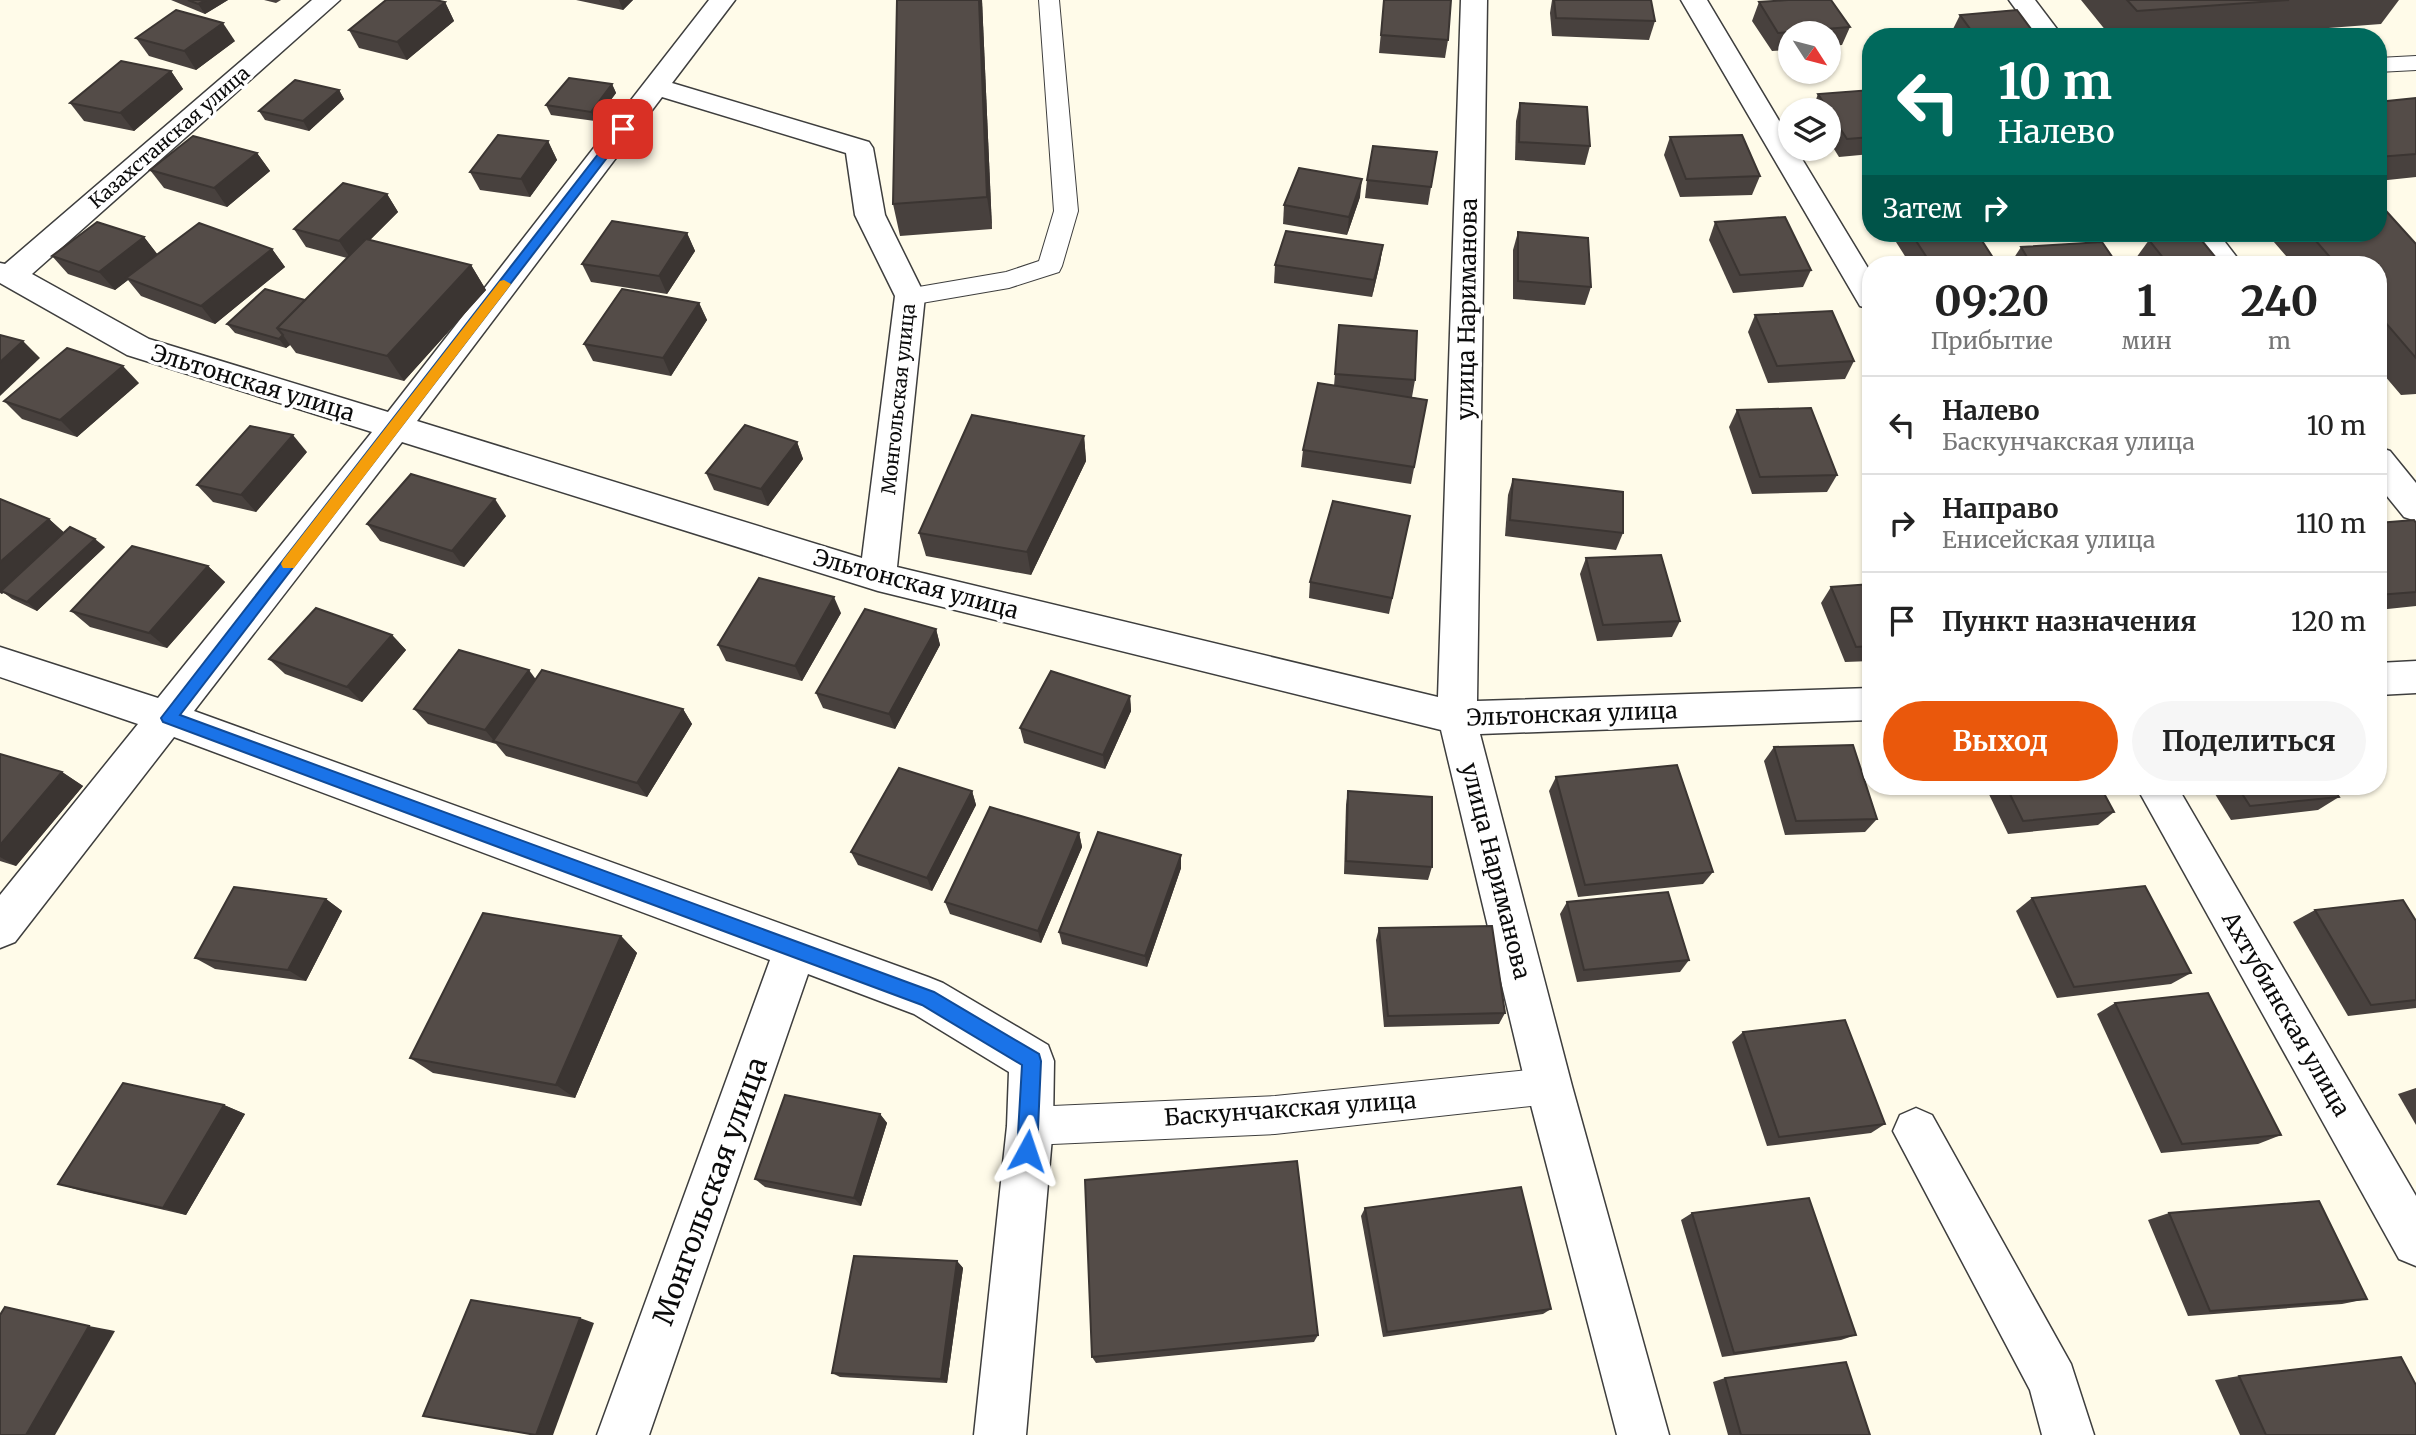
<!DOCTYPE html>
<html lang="ru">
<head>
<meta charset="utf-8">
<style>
	body { margin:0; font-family:Merriweather,serif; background:#f6f6f6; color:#222; height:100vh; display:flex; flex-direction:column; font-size:26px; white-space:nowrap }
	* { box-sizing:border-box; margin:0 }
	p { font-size:23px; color:#767676 }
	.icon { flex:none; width:38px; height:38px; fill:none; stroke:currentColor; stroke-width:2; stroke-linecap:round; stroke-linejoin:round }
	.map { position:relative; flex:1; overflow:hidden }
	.sheet { position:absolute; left:1862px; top:256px; width:525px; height:539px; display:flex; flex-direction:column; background:#fff; border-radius:28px; box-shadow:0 2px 5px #0004 }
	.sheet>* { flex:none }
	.top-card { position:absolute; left:1862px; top:28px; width:525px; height:214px; border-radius:28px; box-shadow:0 2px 5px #0004; background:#00695c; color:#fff; overflow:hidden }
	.needle { width:46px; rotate:126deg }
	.fabs { position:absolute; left:1778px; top:21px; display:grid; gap:14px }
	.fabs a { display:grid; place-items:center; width:63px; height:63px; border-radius:50%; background:#fff; box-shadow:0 2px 5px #0004; font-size:35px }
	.pin { position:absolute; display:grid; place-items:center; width:60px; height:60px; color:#fff; margin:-30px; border-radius:14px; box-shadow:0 4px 10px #0006 }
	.me { position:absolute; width:77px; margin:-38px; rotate:5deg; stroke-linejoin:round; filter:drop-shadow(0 0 5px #0008) }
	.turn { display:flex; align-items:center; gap:24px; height:147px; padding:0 21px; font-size:32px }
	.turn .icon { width:91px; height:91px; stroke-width:2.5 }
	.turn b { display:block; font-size:49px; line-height:60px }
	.then { display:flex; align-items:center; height:66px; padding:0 21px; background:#0003; gap:14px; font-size:26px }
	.eta { display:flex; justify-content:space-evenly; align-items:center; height:119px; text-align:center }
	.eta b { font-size:42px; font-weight:700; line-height:49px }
	.button { display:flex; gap:14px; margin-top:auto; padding:14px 21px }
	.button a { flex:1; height:80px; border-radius:42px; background:#ea580c; color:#fff; font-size:28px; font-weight:700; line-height:80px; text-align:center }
	.button a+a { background:#f6f6f6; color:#222 }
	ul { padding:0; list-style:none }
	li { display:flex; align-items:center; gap:21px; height:98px; padding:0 21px; border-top:2px solid #e0e0e0 }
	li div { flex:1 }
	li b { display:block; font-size:26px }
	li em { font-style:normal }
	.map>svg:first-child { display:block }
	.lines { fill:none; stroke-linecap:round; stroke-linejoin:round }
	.lane-casing { stroke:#3e3e3e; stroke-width:2 }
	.street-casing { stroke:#3e3e3e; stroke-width:3 }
	.lane { fill:#fff; fill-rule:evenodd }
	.street { fill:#fff; fill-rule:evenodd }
	.wall { fill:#48413e }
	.shaded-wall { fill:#3b3532 }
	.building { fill:#544c48; stroke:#3b3532; stroke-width:2 }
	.route { fill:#1a73e8; stroke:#114b97; stroke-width:2 }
	.slow { fill:#f59e0b }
	.labels { text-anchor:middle; stroke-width:7; stroke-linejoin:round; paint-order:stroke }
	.far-street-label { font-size:19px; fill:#0b0b0b; stroke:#fff }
	.street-label { font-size:23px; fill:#0b0b0b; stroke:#fff }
	.near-street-label { font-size:28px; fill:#0b0b0b; stroke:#fff }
</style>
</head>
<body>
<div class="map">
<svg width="2416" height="1435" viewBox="0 0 2416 1435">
	<rect width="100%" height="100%" fill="#fffbe9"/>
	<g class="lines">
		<g class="lane-casing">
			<g id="lane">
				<polygon points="1039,0 1059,0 1078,211 1062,266 1059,272 1009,288 910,305 901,302 897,296 901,290 1006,272 1039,261 1054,211"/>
				<polygon points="2416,56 2416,70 2378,72 2378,58"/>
				<polygon points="1549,1068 1562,1073 1567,1086 1562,1099 1549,1104 1275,1134 1030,1145 1017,1139 1011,1126 1017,1113 1030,1107 1275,1096"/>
			</g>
		</g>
		<g class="street-casing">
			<g id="street">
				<path d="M312,0H340L32,274L149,339L388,412L709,0H735L672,83L869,142L873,148L885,215L925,296L897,567L1438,697L1461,0H1487L1477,701L1871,688V720L1480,734L1572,1086L1669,1435H1617L1526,1086L1441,730L878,591L402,442L194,711L928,977L943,983L1048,1045L1054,1061L1053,1126L1026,1435H974L1007,1126L1009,1072L914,1014L808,974L649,1435H597L770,960L174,737L15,942L0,948V895L138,724L0,677V647L158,698L372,432L127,355L0,283V263L5,264ZM662,97L846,153L855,215L895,296L862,558L417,421Z"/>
				<polygon points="1681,0 1707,0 1790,139 1790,149 1796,149 1871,273 1871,309 1860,306"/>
				<polygon points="2009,0 2035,0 2063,37 2036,37"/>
				<polygon points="2187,233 2218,233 2242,264 2211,264"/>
				<polygon points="2378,447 2390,451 2416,483 2416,521 2404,517 2378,485"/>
				<polygon points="2416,661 2416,693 2378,695 2378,663"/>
				<polygon points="2136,786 2177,786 2416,1196 2416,1266 2399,1259"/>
				<polygon points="1916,1108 1932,1115 2071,1364 2094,1435 2042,1435 2030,1390 1893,1131 1900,1115"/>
			</g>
		</g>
		<use href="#lane" class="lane"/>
		<use href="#street" class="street"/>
	</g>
	<g class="wall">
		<polygon points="171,0 228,0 205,14"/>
		<polygon points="264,0 281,0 276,3"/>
		<polygon points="576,0 633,0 623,10"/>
		<polygon points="897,0 982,0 992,229 900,236 893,204"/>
		<polygon points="1384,0 1448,40 1445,58 1379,53"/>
		<polygon points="1552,0 1651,0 1655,21 1649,40 1552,36 1550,13"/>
		<polygon points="2081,0 2399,0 2381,24 2212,37 2111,37"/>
		<polygon points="445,2 454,21 407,60 359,48 349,30"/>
		<polygon points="1759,2 1850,27 1842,45 1829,46 1829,33 1790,33 1790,50 1772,51 1752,21"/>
		<polygon points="1960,15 2037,37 1954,37 1951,33"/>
		<polygon points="136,38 235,41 196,70 149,56"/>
		<polygon points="171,71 183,89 134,131 84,121 70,103"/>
		<polygon points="612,84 616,93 595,121 551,115 546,105"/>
		<polygon points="339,90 344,99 309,131 265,120 259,111"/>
		<polygon points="1871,90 1871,154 1839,157 1829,141 1829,110 1812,110 1818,94"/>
		<polygon points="2416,98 2416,177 2378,181 2378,102"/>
		<polygon points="1520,103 1590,146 1585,165 1515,160 1516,121"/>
		<polygon points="1670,137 1760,176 1752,195 1680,197 1664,155"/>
		<polygon points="548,141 557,160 530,197 480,190 470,172"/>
		<polygon points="1437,152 1428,205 1365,198 1367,180"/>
		<polygon points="257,153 270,171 227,207 164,188 150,170"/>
		<polygon points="1871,172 1871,205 1862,191"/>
		<polygon points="387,194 398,212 370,240 471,265 486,290 404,381 296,353 290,345 286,348 235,333 227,324 305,300 347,258 306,247 294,229"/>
		<polygon points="1360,197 1347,235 1283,224 1284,205"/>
		<polygon points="1715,222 1811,270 1803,287 1733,293 1709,240"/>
		<polygon points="1518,232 1591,287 1585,305 1513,299 1513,250"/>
		<polygon points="687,233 695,251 667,294 591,282 582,264"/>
		<polygon points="1902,233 1977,233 1997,264 1910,264 1896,242"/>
		<polygon points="2268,233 2378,233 2416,244 2416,394 2401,395 2378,368 2378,264 2293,264 2267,234"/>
		<polygon points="144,237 157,254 272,249 285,267 215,324 141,296 128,280 115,290 68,274 52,256"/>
		<polygon points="2149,240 2221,264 2141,264 2136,258"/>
		<polygon points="1383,245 1380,263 1372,297 1274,283 1275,265"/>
		<polygon points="2021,247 2117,264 2010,264"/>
		<polygon points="699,303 707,320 671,376 593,361 584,344"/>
		<polygon points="1755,315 1854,361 1845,379 1768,383 1748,332"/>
		<polygon points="1339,325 1415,380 1412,397 1427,400 1411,484 1301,467 1303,450 1334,386"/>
		<polygon points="139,383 77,437 22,419 4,401"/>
		<polygon points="1737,410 1837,475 1827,492 1752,494 1729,427"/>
		<polygon points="1084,436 1086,461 1031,575 926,556 919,533"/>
		<polygon points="797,442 803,459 768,506 714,490 706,473"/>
		<polygon points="307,452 256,512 213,502 197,485"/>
		<polygon points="1513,479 1623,533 1616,550 1505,536 1508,495"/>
		<polygon points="0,499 49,519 64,533 105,547 37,611 12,599 3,592 2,594 0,593"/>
		<polygon points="506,516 464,567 380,541 367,524"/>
		<polygon points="1410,516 1389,614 1309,598 1310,582"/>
		<polygon points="2378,523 2416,523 2416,606 2378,610"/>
		<polygon points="1586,558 1680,621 1672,637 1597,641 1580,574"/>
		<polygon points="208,566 225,582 167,648 90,627 71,611"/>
		<polygon points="1871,584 1871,661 1845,662 1821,603 1831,587"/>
		<polygon points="841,613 802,681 726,661 718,645"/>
		<polygon points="936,629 940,645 895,729 823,708 816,693"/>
		<polygon points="392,635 406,650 362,702 285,674 269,659"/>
		<polygon points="536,679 683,709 692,724 647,797 506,756 496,744 428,724 414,709"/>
		<polygon points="1130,696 1131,711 1105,769 1024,743 1020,728"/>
		<polygon points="1774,747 1877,819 1865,832 1785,835 1764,761"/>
		<polygon points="0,754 62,772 83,786 16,866 0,861"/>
		<polygon points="1556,777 1713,872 1703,884 1578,897 1549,791"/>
		<polygon points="1985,786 2100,786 2114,812 2098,825 2008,834"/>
		<polygon points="2210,786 2332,786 2339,797 2318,810 2231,820"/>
		<polygon points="972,791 976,805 932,891 858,865 851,852"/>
		<polygon points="1348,791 1432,867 1428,880 1344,874 1346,805"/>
		<polygon points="1079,833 1082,847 1041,943 950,914 945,902"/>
		<polygon points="1181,855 1181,868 1147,967 1062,944 1059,932"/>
		<polygon points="2032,898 2191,973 2171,984 2057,998 2016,911"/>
		<polygon points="326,899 342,911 306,981 215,969 195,958"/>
		<polygon points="1567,902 1689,960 1680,972 1577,982 1560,914"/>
		<polygon points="2315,910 2416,921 2416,1008 2348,1016 2293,922"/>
		<polygon points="1379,928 1505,1013 1499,1024 1384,1027 1376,940"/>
		<polygon points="621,936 637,953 575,1098 433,1073 410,1058"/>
		<polygon points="2115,1003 2281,1135 2258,1144 2161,1153 2097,1014"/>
		<polygon points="1743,1032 1885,1124 1871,1133 1767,1146 1732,1042"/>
		<polygon points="2416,1088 2416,1125 2398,1094"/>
		<polygon points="224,1105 245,1114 186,1215 82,1191 58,1184"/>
		<polygon points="880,1114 887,1123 861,1206 765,1187 755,1179"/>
		<polygon points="1365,1208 1551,1309 1543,1314 1383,1337 1361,1216"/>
		<polygon points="1692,1213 1856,1335 1841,1340 1722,1357 1681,1220"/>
		<polygon points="2169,1213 2367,1299 2342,1304 2188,1316 2148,1220"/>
		<polygon points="957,1261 963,1268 947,1383 840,1377 832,1373"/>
		<polygon points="1318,1335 1314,1342 1096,1363 1092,1357"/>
		<polygon points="2239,1376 2416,1435 2240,1435 2215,1380"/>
		<polygon points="1725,1378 1870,1435 1728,1435 1713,1382"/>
	</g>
	<g class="shaded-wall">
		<polygon points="206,0 228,0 205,14 198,4"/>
		<polygon points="619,0 633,0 623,10"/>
		<polygon points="979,0 982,0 992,229 987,197"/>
		<polygon points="445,2 454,21 407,60 397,42"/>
		<polygon points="223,23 235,41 196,70 184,51"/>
		<polygon points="171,71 183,89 134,131 120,113"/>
		<polygon points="612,84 616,93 595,121 591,112"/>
		<polygon points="339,90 344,99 309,131 303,121"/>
		<polygon points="548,141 557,160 530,197 521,179"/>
		<polygon points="257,153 270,171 227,207 214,188"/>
		<polygon points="1362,179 1360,197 1347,235 1349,217"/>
		<polygon points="387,194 398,212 351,259 339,241"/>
		<polygon points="687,233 695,251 667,294 659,276"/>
		<polygon points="144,237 158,255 126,278 128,280 115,290 99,272"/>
		<polygon points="1383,245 1380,263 1372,297 1374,280"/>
		<polygon points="272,249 285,267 215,324 201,306"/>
		<polygon points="471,265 486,290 404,381 387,356"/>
		<polygon points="699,303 707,320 671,376 663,358"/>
		<polygon points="283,335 290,345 286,348 279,339"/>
		<polygon points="23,341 40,358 0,396 0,362"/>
		<polygon points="123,366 139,383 77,437 60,420"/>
		<polygon points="293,435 307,452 256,512 241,495"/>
		<polygon points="1084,436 1086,461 1031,575 1027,552"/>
		<polygon points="797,442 803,459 768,506 761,489"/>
		<polygon points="495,499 506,516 464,567 452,551"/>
		<polygon points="49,519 67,535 2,594 0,592 0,562"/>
		<polygon points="95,539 105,547 37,611 27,602"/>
		<polygon points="208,566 225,582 167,648 149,633"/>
		<polygon points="834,597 841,613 802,681 795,666"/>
		<polygon points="936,629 940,645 895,729 889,714"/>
		<polygon points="392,635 406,650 362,702 347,687"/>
		<polygon points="529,670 540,685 495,742 485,730"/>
		<polygon points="1130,696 1131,711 1105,769 1103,755"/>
		<polygon points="683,709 692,724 647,797 637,783"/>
		<polygon points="62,772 83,786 16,866 0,857 0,845"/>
		<polygon points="972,791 976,805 932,891 927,878"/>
		<polygon points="1079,833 1082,847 1041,943 1038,931"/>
		<polygon points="1181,855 1181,868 1147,967 1145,956"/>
		<polygon points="326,899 342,911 306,981 288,970"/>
		<polygon points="621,936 637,953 575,1098 556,1085"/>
		<polygon points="224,1105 245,1114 186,1215 163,1208"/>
		<polygon points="880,1114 887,1123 861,1206 854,1198"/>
		<polygon points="957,1261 963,1268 947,1383 941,1379"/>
		<polygon points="580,1318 594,1323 553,1435 536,1435"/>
		<polygon points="89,1326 115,1331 55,1435 26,1435"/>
	</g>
	<g class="building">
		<polygon points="188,0 206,0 198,4"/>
		<polygon points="386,0 435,0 445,2 397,42 349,30"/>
		<polygon points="897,0 979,0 987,197 893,204"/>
		<polygon points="1384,0 1451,0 1448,40 1381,35"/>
		<polygon points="1554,0 1651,0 1655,21 1556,18"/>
		<polygon points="1788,0 1831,0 1850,27 1778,33 1759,2"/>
		<polygon points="2127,0 2289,0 2137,11"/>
		<polygon points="176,10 223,23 184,51 136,38"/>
		<polygon points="2017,10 2037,37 1976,37 1960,15"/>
		<polygon points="121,61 171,71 120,113 70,103"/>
		<polygon points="569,78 612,84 591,112 546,105"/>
		<polygon points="295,80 339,90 303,121 259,111"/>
		<polygon points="1871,90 1871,137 1847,139 1818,94"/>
		<polygon points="2416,98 2416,154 2378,157 2378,102"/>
		<polygon points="1520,103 1587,107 1590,146 1519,142"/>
		<polygon points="498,135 548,141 521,179 470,172"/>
		<polygon points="1742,135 1760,176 1686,179 1670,137"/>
		<polygon points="193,136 257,153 214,188 150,170"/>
		<polygon points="1373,146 1437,152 1431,187 1367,180"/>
		<polygon points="1299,168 1362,179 1349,217 1284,205"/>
		<polygon points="343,183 387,194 339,241 294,229"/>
		<polygon points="2378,202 2416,244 2416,358 2378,314 2378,264 2336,264 2309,233 2378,233"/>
		<polygon points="1785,217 1811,270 1740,275 1715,222"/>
		<polygon points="612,221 687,233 659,276 582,264"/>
		<polygon points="97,222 144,237 99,272 52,256"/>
		<polygon points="199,223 272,249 201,306 126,278"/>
		<polygon points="1286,231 1383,245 1374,280 1275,265"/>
		<polygon points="1518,232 1588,238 1591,287 1518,281"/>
		<polygon points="1911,233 1977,233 1997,264 1931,264"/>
		<polygon points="2198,236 2221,264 2168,264 2149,240"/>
		<polygon points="366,239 471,265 387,356 277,328"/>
		<polygon points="2102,242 2117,264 2031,264 2021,247"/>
		<polygon points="265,289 305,300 277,328 283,335 279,339 227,324"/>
		<polygon points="622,289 699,303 663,358 584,344"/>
		<polygon points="1832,311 1854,361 1777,366 1755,315"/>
		<polygon points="1339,325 1417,331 1415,380 1335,374"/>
		<polygon points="0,335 23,341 0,362"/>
		<polygon points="67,348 123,366 60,420 4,401"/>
		<polygon points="1318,383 1427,400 1414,467 1303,450"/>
		<polygon points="1811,408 1837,475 1760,477 1737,410"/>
		<polygon points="972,415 1084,436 1027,552 919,533"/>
		<polygon points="745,425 797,442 761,489 706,473"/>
		<polygon points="250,426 293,435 241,495 197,485"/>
		<polygon points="411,474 495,499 452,551 367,524"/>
		<polygon points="1513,479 1623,492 1623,533 1510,520"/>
		<polygon points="0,499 49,519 0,562"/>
		<polygon points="1333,501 1410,516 1392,598 1310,582"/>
		<polygon points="2414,520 2416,523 2416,592 2378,595 2378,523"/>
		<polygon points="70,527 95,539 27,602 1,591"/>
		<polygon points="132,546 208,566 149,633 71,611"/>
		<polygon points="1661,555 1680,621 1603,625 1586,558"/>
		<polygon points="759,578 834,597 795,666 718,645"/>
		<polygon points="1871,584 1871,646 1856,647 1831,587"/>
		<polygon points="316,608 392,635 347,687 269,659"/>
		<polygon points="865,609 936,629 889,714 816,693"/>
		<polygon points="459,650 529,670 485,730 414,709"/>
		<polygon points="542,670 683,709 637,783 493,741"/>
		<polygon points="1051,671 1130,696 1103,755 1020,728"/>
		<polygon points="1853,745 1877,819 1796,821 1774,747"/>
		<polygon points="0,754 62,772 0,845"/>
		<polygon points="1677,765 1713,872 1585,885 1556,777"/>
		<polygon points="899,768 972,791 927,878 851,852"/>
		<polygon points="2006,786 2100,786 2114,812 2023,821"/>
		<polygon points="2237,786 2332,786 2339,797 2250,806"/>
		<polygon points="1348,791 1432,797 1432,867 1346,861"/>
		<polygon points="990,807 1079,833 1038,931 945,902"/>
		<polygon points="1098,832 1181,855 1145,956 1059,932"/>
		<polygon points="2145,886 2191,973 2074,987 2032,898"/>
		<polygon points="234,887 326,899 288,970 195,958"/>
		<polygon points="1668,892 1689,960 1584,970 1567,902"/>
		<polygon points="2403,900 2416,921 2416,1000 2371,1005 2315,910"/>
		<polygon points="483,913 621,936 556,1085 410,1058"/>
		<polygon points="1492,926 1505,1013 1388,1016 1379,928"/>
		<polygon points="2208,993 2281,1135 2182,1144 2115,1003"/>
		<polygon points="1845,1020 1885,1124 1779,1137 1743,1032"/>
		<polygon points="123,1083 224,1105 163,1208 58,1184"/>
		<polygon points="785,1095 880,1114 854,1198 755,1179"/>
		<polygon points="1297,1161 1318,1335 1092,1357 1085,1180"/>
		<polygon points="1521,1187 1551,1309 1387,1332 1365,1208"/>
		<polygon points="1809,1198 1856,1335 1734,1353 1692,1213"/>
		<polygon points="2319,1201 2367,1299 2210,1311 2169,1213"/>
		<polygon points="854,1256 957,1261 941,1379 832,1373"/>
		<polygon points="471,1300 580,1318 536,1435 423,1416"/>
		<polygon points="5,1307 89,1326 26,1435 0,1435 0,1315"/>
		<polygon points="2401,1357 2416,1385 2416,1435 2266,1435 2239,1376"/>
		<polygon points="1846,1362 1870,1435 1741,1435 1725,1378"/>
	</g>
	<polygon class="route" points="619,127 629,129 180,715 934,992 1039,1054 1041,1061 1037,1151 1034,1158 1027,1161 1020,1158 1017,1151 1022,1065 922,1005 163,722 161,718"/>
	<polygon class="slow" points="504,280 511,284 509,287 294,568 283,568 281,564 283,560 500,281"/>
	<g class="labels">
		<g class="far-street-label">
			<text transform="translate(169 137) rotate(-41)" y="7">Казахстанская улица</text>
			<text transform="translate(898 399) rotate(-84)" y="7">Монгольская улица</text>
		</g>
		<g class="street-label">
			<text transform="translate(1467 309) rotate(-89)" y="8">улица Нариманова</text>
			<text transform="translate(253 383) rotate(17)" y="8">Эльтонская улица</text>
			<text transform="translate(916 584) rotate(15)" y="8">Эльтонская улица</text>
			<text transform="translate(1572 714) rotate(-2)" y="8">Эльтонская улица</text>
			<text transform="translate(1496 871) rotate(76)" y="8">улица Нариманова</text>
			<text transform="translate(2286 1014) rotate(60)" y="8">Ахтубинская улица</text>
			<text transform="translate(1290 1109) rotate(-4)" y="8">Баскунчакская улица</text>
		</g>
		<g class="near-street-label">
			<text transform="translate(710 1191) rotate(-70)" y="10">Монгольская улица</text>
		</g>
	</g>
</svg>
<div class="fabs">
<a><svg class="needle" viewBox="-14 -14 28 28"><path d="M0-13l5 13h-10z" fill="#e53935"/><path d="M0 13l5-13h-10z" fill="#767676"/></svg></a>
<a><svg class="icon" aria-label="layers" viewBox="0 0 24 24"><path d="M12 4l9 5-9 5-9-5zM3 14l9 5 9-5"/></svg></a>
</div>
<div class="pin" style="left:623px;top:129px;background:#d93025"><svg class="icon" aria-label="arrive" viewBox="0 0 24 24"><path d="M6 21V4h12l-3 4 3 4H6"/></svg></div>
<svg class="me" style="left:1027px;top:1151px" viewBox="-20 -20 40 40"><path d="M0-17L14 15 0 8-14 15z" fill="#1a73e8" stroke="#fff" stroke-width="4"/></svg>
<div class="top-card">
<div class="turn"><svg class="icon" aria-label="left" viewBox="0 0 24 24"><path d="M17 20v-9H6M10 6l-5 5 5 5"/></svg><div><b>10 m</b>Налево</div></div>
<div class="then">Затем<svg class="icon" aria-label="right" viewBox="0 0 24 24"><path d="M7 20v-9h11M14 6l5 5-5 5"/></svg></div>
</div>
<section class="sheet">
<div class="eta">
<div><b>09:20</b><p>Прибытие</p></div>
<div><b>1</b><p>мин</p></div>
<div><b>240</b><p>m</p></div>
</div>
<ul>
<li><svg class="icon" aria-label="left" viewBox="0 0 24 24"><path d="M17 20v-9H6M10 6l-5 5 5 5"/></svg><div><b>Налево</b><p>Баскунчакская улица</p></div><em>10 m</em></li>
<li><svg class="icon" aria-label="right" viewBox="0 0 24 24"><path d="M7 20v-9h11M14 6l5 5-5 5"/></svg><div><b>Направо</b><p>Енисейская улица</p></div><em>110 m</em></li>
<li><svg class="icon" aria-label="arrive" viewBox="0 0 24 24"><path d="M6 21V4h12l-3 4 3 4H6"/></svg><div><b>Пункт назначения</b></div><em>120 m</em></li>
</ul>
<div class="button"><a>Выход</a><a>Поделиться</a></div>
</section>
</div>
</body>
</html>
